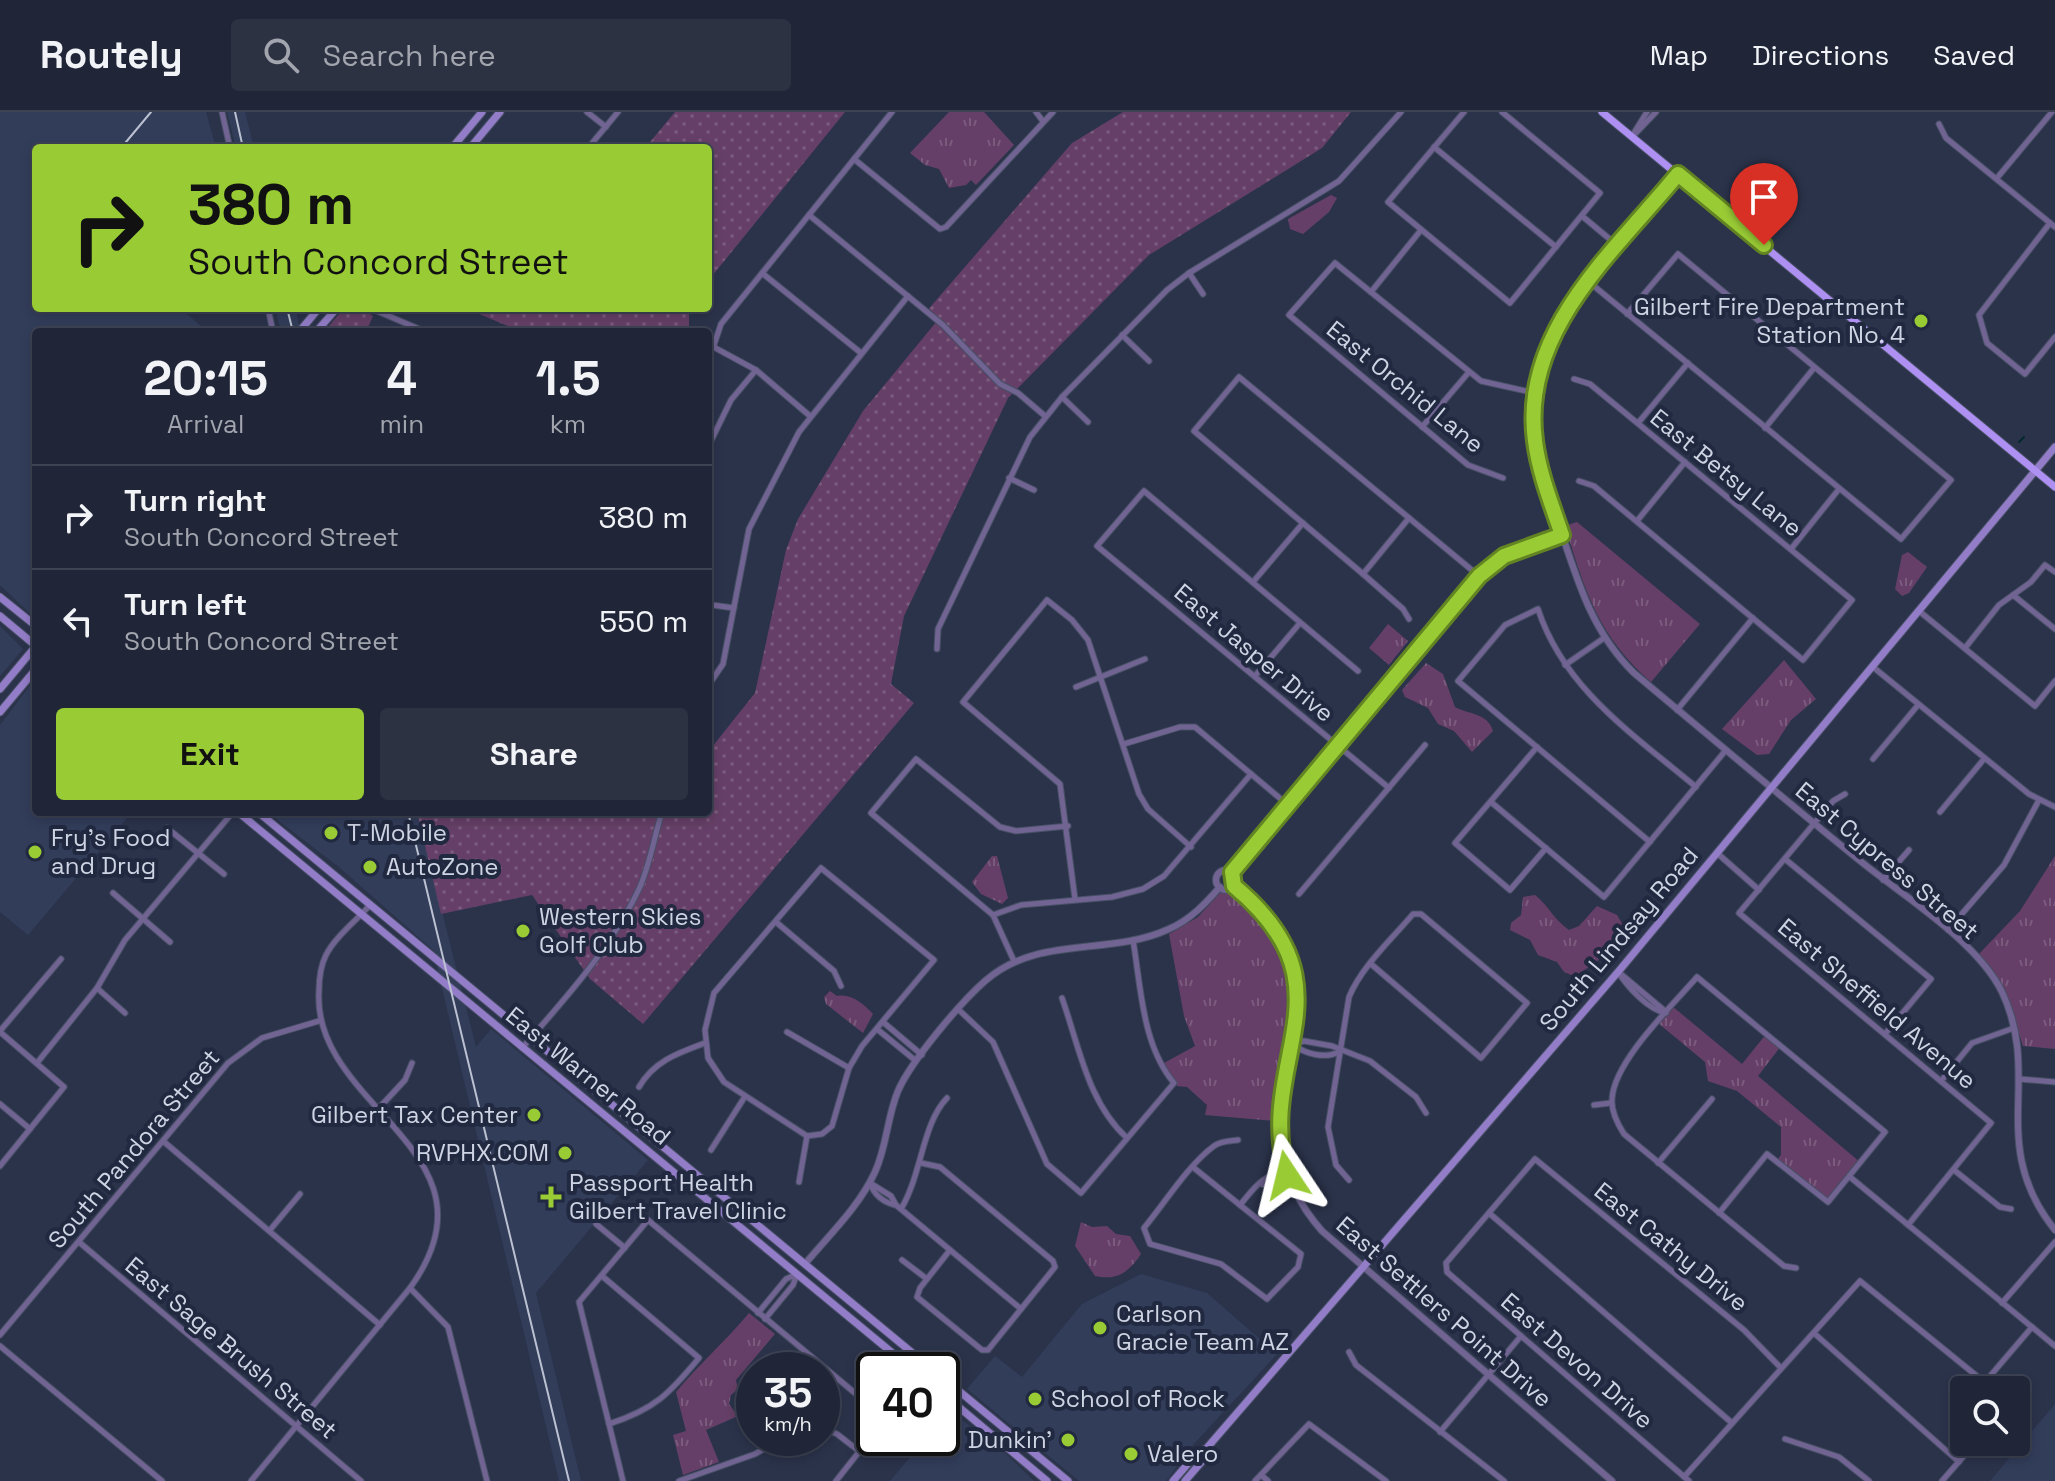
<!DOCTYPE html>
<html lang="en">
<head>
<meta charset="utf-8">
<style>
	body { margin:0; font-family:"Space Grotesk",sans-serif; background:#2d3243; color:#f1f3f6; height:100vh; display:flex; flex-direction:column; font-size:30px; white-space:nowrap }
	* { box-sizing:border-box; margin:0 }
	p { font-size:26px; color:#a2a5ae }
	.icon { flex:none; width:44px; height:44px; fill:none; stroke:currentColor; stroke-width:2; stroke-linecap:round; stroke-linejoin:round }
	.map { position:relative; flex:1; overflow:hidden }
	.drawer { position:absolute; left:32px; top:216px; width:680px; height:488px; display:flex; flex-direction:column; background:#202638; border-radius:8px; box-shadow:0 4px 12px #0003,0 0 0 2px #3d4353 }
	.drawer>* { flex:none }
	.banner { position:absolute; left:32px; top:32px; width:680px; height:168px; border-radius:8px; box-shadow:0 4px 12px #0003,0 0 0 2px #3d4353; background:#99cb35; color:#111; overflow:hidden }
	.controls { position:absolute; left:1950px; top:1264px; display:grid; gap:16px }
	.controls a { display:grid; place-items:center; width:80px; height:80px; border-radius:8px; background:#202638; box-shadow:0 4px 12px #0003,0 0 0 2px #3d4353; font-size:40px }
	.speed { position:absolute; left:736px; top:1240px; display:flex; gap:16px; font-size:40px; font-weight:700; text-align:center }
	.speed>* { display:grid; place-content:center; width:104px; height:104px; border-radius:50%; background:#202638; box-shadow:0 4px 12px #0003,0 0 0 2px #3d4353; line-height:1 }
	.speed small { font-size:20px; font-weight:400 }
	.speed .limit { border:4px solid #111; border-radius:12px; background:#fff; color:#111 }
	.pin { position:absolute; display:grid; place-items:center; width:68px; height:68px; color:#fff; margin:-82px -34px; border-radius:50% 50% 50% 0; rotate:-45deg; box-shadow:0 0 8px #0007 }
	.pin .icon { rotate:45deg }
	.me { position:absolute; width:88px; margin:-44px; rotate:350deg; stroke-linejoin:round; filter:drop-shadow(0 0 6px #0008) }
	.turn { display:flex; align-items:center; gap:28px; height:168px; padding:0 24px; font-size:36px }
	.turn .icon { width:104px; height:104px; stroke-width:2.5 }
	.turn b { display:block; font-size:56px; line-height:68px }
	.eta { display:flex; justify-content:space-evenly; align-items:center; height:136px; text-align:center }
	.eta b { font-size:48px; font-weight:700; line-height:56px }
	.cta { display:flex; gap:16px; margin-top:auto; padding:16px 24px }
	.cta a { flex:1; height:92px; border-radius:8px; background:#99cb35; color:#111; font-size:32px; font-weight:700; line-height:92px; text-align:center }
	.cta a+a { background:#2d3243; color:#f1f3f6 }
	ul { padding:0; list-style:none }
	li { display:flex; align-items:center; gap:24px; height:104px; padding:0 24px; border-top:2px solid #3d4353 }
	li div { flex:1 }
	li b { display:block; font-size:30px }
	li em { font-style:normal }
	header { display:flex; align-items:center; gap:48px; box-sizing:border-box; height:112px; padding:0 40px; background:#202638; border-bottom:2px solid #3d4353 }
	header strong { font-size:38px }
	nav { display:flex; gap:44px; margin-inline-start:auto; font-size:28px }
	.search { width:560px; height:72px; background:#2d3243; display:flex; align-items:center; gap:20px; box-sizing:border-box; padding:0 28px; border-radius:8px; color:#a2a5ae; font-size:30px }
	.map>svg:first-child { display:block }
	.built { fill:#323d5a }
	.grass { fill:url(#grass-dots) }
	.park { fill:url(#park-tufts) }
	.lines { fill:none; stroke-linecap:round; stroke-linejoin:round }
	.stream { stroke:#02282e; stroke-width:2 }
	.minor-casing { stroke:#485066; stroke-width:7 }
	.tertiary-casing { stroke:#485066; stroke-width:8 }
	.secondary-casing { stroke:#485066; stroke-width:9 }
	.primary-casing { stroke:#485066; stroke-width:9 }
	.minor { stroke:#716493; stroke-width:5 }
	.tertiary { stroke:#716493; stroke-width:6 }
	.secondary { stroke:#937dc8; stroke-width:7 }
	.primary { stroke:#ad90f1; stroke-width:7 }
	.rail { stroke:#bbc1d1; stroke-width:2 }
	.route-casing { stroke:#638422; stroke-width:20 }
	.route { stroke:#99cb35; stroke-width:14 }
	.poi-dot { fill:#99cb35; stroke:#212940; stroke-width:3 }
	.labels { text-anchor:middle; stroke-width:8; stroke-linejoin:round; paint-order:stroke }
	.poi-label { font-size:24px; fill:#ced4e3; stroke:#212940; text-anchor:start }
	.street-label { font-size:24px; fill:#ced4e3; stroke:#212940 }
</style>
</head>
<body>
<header>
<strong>Routely</strong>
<div class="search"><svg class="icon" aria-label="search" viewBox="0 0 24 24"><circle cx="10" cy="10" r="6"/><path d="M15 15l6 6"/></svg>Search here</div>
<nav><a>Map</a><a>Directions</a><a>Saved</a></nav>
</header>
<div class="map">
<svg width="2055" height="1369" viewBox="0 0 2055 1369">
	<defs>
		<pattern id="grass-dots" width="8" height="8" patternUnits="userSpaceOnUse" patternTransform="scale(2)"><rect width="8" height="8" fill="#653f67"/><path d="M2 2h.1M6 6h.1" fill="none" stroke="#7a5a7d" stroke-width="1.8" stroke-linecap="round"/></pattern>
		<pattern id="park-tufts" width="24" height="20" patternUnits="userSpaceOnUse" patternTransform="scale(2)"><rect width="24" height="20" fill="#653f67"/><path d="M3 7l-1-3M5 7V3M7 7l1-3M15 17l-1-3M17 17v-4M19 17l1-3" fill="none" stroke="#7a5a7d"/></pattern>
	</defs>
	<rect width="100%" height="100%" fill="#2b334b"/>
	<g class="built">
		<polygon points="0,0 206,0 216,36 36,36 36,196 180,196 208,220 36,220 36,507 0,473"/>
		<polygon points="227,0 245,0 254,36 236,36"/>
		<polygon points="275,196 295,196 301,220 281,220"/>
		<polygon points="0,514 23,537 0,564"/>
		<polygon points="36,566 36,700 132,700 28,823 0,800 0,613"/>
		<polygon points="267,700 417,700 476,935 491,917 648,1048 536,1181 581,1369 559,1369 433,838 339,755"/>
		<polygon points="1141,1162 1207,1181 1277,1242 1193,1333 1166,1369 1079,1369 967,1277 995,1244 1022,1265 1082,1192"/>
		<polygon points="2055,1292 2055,1369 1990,1369"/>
		<polygon points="949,1298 1005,1341 1034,1369 890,1369 926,1326 942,1326 942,1306"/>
	</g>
	<g class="grass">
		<polygon points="675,0 845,0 708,169 708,36 645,36"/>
		<polygon points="1123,0 1351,0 1322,36 1149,143 1008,286 904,504 891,572 914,591 643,912 590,867 532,783 441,802 417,700 708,700 708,657 712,635 755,581 786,438 798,407 863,299 937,209 926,200 1072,31"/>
		<polygon points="344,196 360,196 373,204 366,220 324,220"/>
		<polygon points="465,196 689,196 689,220 522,220"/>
	</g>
	<g class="park">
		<polygon points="949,0 984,0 1014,33 976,73 971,68 966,73 949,76 939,57 925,53 910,41"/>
		<polygon points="1331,83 1337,86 1329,100 1303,122 1290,117 1288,107"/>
		<path d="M1577,410L1700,512L1651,570C1598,524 1585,479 1565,414Z"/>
		<polygon points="1908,440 1927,455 1909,481 1902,484 1895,477 1902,443"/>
		<polygon points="1388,512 1408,529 1389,553 1369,536"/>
		<polygon points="1784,548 1816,587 1791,608 1769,642 1757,643 1722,617"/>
		<path d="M1426,551L1443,562L1455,595C1469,603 1487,600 1493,619L1472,640L1454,619L1438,612L1428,596L1405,585L1402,578Z"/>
		<polygon points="992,744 997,744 1008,786 1002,792 981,782 972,770"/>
		<polygon points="2055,744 2055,937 2023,934 2004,876 1979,842 2020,799"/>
		<path d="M1233,779C1318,836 1290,925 1276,1009L1205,1003L1207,993L1187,975L1177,974L1164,951L1195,934L1184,904L1169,822L1198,805L1220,781Z"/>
		<path d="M1535,783C1549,794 1554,808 1569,818L1579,814L1597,794L1617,803L1624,815L1596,851L1574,864L1564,860L1557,850L1538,843L1530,828L1510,818L1511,811L1521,803L1523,785Z"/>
		<path d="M830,879L837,884C851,881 864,892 873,902L863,921L826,892L824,885Z"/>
		<polygon points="1672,894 1742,952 1767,921 1781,934 1758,964 1861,1051 1828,1090 1776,1049 1781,1043 1781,1015 1737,979 1708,969 1705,950 1658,911"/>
		<path d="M1081,1110L1092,1115L1107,1114L1116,1122L1130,1124L1141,1142C1129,1160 1117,1169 1095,1164L1075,1134Z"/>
		<path d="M749,1201L775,1222L736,1268L738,1277L731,1283L729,1292L738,1304L706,1318L719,1350L683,1363L673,1323L686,1319L676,1280C700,1251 725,1230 749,1201Z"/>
	</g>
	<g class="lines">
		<polyline class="stream" points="2019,330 2024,325"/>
		<g class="minor-casing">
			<g id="minor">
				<polyline points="222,0 230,36"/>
				<polyline points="587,0 606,15"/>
				<polyline points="1036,0 1042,8"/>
				<polyline points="1464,0 1388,90 1510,191 1600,81 1502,0"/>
				<polyline points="1939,12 1946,26 2055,115"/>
				<polyline points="1632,24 1647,0"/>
				<polyline points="1632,25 1656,0"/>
				<polyline points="1434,35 1556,135"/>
				<polyline points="588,36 618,0"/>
				<polyline points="854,47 940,117 946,115 1053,0"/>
				<polyline points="1997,66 2052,0"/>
				<polyline points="809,103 943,213 1000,272 1018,281 1045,304"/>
				<polyline points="1582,104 1618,134"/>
				<polyline points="2050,111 1979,203 1987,231 2025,262 2055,225"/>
				<polyline points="762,161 861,241"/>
				<polyline points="1189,161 1203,182"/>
				<polyline points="1589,170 1901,427 1951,368 1678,142 1627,202"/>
				<polyline points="1371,180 1421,118"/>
				<polyline points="268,196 273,220"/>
				<polyline points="370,196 426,220"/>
				<polyline points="1122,223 1149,249"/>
				<polyline points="708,232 756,258 810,304"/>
				<polyline points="714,233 721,212 892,0"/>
				<polyline points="1574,267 1590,272 1852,488 1803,548 1594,374 1579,369"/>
				<polyline points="1062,285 1088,310"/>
				<polyline points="1638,311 1688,251"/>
				<polyline points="1422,315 1469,260"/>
				<polyline points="1765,316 1814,256"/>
				<polyline points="708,335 731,288 756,258"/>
				<polyline points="1009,366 1034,378"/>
				<polyline points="1503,366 1468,353 1289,203 1335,151 1481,269 1535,281"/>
				<polyline points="1637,409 1685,350"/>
				<polyline points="1791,437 1839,377"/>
				<polyline points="1363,462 1409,406"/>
				<polyline points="1253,470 1303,411"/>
				<polyline points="2013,483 2055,517"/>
				<polyline points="712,493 734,496"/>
				<polyline points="1919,499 2035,594 2055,569"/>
				<polyline points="1409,507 1403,497 1363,462 1194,319 1239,265 1479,464"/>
				<polyline points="1965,536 1999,493 2031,470 2045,453 2055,460"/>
				<polyline points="937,537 938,517 1030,325 1062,285 1167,178 1189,161 1339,69 1401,0"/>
				<polyline points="1565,553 1604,526"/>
				<polyline points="1873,555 2029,682 2055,695"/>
				<polyline points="1358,559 1144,379 1097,434 1389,676"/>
				<polyline points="1255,564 1300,511"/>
				<polyline points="708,574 723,552 749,417 799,320 908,184"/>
				<polyline points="1076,575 1145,547"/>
				<polyline points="1677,598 1753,506"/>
				<polyline points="1124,632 1180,615 1195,615 1288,693"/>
				<polyline points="1537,635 1455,731 1510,778 1546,736"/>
				<polyline points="1873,647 1918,593"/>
				<polyline points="1845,682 1833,689 1739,801 1991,1011 1908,1113"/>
				<polyline points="1491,690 1604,785 1726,638"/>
				<polyline points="1940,700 1984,647"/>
				<polyline points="167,716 224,762"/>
				<path d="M1650,730L1458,569L1505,513L1538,497C1564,577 1634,623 1696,675"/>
				<polyline points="1717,741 1759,778"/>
				<polyline points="1785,747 1931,867 1885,922"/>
				<polygon points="821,756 934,848 862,934 849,956 832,1014 822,1022 807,1024 724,970 708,946 705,918 714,881"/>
				<polyline points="1883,768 1909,738"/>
				<polyline points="113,781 170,830"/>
				<polyline points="1299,782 1425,633"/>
				<polyline points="1075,787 1060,672 963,590 1047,488 1072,508 1088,528 1139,682 1148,697 1191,735"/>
				<polyline points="993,803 1021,793 1112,785 1143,777 1164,764 1251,662"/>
				<polyline points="776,810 834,859 841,874"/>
				<polyline points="1948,818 2004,753 2039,688"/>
				<polyline points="1014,849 993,803 871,701 916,647 1000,715 1016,719 1068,714"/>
				<path d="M1618,860C1628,875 1648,898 1666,901"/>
				<polyline points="1622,863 1666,900"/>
				<polyline points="97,876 125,901"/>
				<path d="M1062,886C1079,934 1088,991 1127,1026"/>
				<path d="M959,898L993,930L1047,1052L1081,1081L1174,971C1142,933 1141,875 1133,828"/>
				<polyline points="883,910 922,943"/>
				<polyline points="877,917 916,949"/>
				<polyline points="0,919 61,847"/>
				<polyline points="0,920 64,975 0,1054"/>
				<polyline points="787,920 849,956"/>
				<polyline points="1293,932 1304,929 1332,934 1370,949 1416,985 1426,1001"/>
				<path d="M1294,933C1305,942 1325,947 1339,940"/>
				<path d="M522,936C565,887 611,836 639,777C650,753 654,725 662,700"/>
				<polyline points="37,951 97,876 125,828 233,700"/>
				<polyline points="2019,967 2055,970"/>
				<polyline points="1941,969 1972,931 2014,916"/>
				<path d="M639,975C654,949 678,941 705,931"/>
				<polyline points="0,992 30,1017"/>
				<polyline points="1594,993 1611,991"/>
				<polyline points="379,996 405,968 412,951"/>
				<polyline points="163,1029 380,1213"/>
				<polyline points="711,1038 744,986"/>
				<polyline points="921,1051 940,1055 1053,1149 1055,1155 988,1238 982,1238 917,1185 920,1176 950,1138"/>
				<polyline points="1658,1051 1712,987"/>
				<path d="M1194,1056L1301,1142L1298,1155L1267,1187L1221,1152L1150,1132L1144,1116C1164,1092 1189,1052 1214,1034C1220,1029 1230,1029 1238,1028"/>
				<polyline points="1954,1058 2000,1095 2011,1097"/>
				<polyline points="1850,1065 2055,1234"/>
				<path d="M1349,1068L1336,1053L1328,1015L1349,885C1362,854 1391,828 1413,802H1421L1527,891L1481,946L1371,852"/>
				<polyline points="799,1070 807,1024"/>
				<polyline points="870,1071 891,1084 896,1093 1021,1197"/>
				<path d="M870,1071C874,1082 883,1090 895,1093"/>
				<polyline points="1261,1072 1268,1074 1287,1063"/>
				<path d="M1240,1093C1252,1079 1266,1057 1287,1063"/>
				<path d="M901,1097C922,1062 922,1012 947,986"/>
				<polyline points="1489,1101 1732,1311"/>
				<path d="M1719,1101L1767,1042L1828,1090L1885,1020L1697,865C1672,894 1614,949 1612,987C1611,999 1617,1011 1624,1022L1784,1154L1796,1156"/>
				<polyline points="596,1112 625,1136"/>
				<polyline points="270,1118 300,1082"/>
				<polyline points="79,1130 361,1369"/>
				<polyline points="902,1148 927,1167"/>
				<path d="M602,1164L699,1246C669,1282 655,1297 609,1312"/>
				<polyline points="410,1176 448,1215 487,1369"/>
				<polyline points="2002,1191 2055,1130"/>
				<polyline points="758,1201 786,1167 797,1162 793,1173 765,1207"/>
				<polyline points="1815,1222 1959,1350"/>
				<polyline points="0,1223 228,951 262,926 319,909"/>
				<polyline points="0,1234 162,1369"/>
				<polyline points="1349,1240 1356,1253 1504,1369"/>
				<polyline points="1985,1270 2032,1215"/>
				<polyline points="742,1287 754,1291"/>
				<polyline points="822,1316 837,1322 859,1339"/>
				<polyline points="1440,1320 1521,1224"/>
				<polyline points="1785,1327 1839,1345 1869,1369"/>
				<polyline points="1261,1363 1268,1369"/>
				<polyline points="1684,1365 1860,1169 1994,1278"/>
				<path d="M251,1369L410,1176C509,1040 311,996 319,879C319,868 321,853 326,843C335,825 356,809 370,793"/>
				<polyline points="623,1369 579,1190 648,1108 874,1297"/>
				<polyline points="679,1369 755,1342 783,1326"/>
				<polyline points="836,1369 874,1321"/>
				<polyline points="1255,1369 1309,1312 1386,1369"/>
				<polyline points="1689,1369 1447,1160 1446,1151 1535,1047 1744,1218 1781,1256"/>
				<polyline points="1942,1369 1976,1330"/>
			</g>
		</g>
		<g class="tertiary-casing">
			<g id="tertiary">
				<path d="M1678,62C1615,139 1521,219 1534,328C1538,360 1552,392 1562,422C1579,474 1594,522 1634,561C1709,624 1784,687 1859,748C1903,784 1977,829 2002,880C2043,967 1986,1032 2055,1118"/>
				<circle cx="1226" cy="768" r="10"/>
				<polyline points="1232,760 1479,464 1504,444 1562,423"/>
				<path d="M1234,774C1378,895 1212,995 1322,1119L1612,1369"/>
				<path d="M805,1152C829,1123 859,1095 875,1060C887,1034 887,1005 898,979C911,949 960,891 985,869C1039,822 1108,845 1169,817C1190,808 1205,792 1220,775"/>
			</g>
		</g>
		<g class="secondary-casing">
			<g id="secondary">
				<polyline points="452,36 482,0"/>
				<polyline points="470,36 500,0"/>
				<polyline points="299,220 319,196"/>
				<polyline points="316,220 337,196"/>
				<polyline points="0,485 36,514"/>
				<polyline points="0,504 36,534"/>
				<polyline points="0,577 36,534"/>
				<polyline points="0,600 36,557"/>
				<polyline points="238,700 913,1258"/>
				<polyline points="258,700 933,1258"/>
				<polyline points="942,1265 1068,1369"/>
				<polyline points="942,1281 1047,1369"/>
				<polyline points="1173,1369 1198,1340 1206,1337 1618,860 2055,335"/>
				<polyline points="1185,1369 1204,1347 1206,1337"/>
			</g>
		</g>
		<g class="primary-casing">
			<polyline id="primary" points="1602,0 2055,375"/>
		</g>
		<use href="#minor" class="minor"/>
		<use href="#tertiary" class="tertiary"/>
		<use href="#secondary" class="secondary"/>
		<use href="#primary" class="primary"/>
		<g class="rail">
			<polyline points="235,0 243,36"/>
			<polyline points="121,36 151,0"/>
			<polyline points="287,196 293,220"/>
			<polyline points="408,700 569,1369"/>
		</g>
	</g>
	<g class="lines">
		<g class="route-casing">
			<path id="route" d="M1287,1063C1254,947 1358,877 1234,774L1232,760L1479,464L1504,444L1562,423C1552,393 1539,361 1535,329C1520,219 1615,139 1678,62L1764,133"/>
		</g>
		<use href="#route" class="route"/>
	</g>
	<g class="poi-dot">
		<circle cx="1921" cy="209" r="8"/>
		<circle cx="331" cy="721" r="8"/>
		<circle cx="35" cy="740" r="8"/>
		<circle cx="370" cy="755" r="8"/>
		<circle cx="523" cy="819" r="8"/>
		<circle cx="534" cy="1003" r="8"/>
		<circle cx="565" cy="1041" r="8"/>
		<path d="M547 1073h8v8h8v8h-8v8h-8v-8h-8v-8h8z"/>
		<circle cx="1100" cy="1216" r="8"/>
		<circle cx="1035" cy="1287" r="8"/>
		<circle cx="1068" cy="1328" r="8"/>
		<circle cx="1131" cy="1342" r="8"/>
	</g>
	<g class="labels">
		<g class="poi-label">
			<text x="1905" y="203" text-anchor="end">Gilbert Fire Department<tspan x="1905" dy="28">Station No. 4</tspan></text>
			<text x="347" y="729">T-Mobile</text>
			<text x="51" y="734">Fry's Food<tspan x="51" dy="28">and Drug</tspan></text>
			<text x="386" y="763">AutoZone</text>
			<text x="539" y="813">Western Skies<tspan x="539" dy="28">Golf Club</tspan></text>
			<text x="518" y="1011" text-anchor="end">Gilbert Tax Center</text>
			<text x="549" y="1049" text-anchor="end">RVPHX.COM</text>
			<text x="569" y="1079">Passport Health<tspan x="569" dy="28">Gilbert Travel Clinic</tspan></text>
			<text x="1116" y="1210">Carlson<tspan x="1116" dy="28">Gracie Team AZ</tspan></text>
			<text x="1051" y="1295">School of Rock</text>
			<text x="1052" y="1336" text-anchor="end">Dunkin'</text>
			<text x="1147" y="1350">Valero</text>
		</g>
		<g class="street-label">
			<text transform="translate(1405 275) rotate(39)" y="8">East Orchid Lane</text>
			<text transform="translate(1726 361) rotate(39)" y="8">East Betsy Lane</text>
			<text transform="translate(1254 541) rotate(40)" y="8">East Jasper Drive</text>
			<text transform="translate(1887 749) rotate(40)" y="8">East Cypress Street</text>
			<text transform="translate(1619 827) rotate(-50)" y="8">South Lindsay Road</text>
			<text transform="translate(1877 892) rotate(40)" y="8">East Sheffield Avenue</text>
			<text transform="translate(588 964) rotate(39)" y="8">East Warner Road</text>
			<text transform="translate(134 1037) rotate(-50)" y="8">South Pandora Street</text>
			<text transform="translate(1671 1135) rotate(39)" y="8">East Cathy Drive</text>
			<text transform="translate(1444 1200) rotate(41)" y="8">East Settlers Point Drive</text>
			<text transform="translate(231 1236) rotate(40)" y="8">East Sage Brush Street</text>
			<text transform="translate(1577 1249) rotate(41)" y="8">East Devon Drive</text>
		</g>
	</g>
</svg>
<div class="controls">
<a><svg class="icon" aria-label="search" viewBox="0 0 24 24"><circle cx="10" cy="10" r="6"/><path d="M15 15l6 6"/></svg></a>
</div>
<div class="speed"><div>35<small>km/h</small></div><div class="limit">40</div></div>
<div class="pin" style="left:1764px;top:133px;background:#d93025"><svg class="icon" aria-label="arrive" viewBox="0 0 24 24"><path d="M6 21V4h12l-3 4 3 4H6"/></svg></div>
<svg class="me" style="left:1287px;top:1063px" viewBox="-20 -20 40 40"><path d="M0-17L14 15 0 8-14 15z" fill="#99cb35" stroke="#fff" stroke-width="4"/></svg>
<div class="banner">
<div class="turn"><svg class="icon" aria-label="right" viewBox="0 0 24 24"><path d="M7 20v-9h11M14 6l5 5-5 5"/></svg><div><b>380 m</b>South Concord Street</div></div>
</div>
<section class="drawer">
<div class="eta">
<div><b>20:15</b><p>Arrival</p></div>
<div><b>4</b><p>min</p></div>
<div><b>1.5</b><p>km</p></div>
</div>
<ul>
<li><svg class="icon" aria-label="right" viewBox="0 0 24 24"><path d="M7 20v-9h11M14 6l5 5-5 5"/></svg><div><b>Turn right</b><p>South Concord Street</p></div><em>380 m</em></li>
<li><svg class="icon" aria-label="left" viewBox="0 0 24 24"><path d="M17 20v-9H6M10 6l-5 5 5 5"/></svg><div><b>Turn left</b><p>South Concord Street</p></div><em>550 m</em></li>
</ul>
<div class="cta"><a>Exit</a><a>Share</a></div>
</section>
</div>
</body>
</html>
